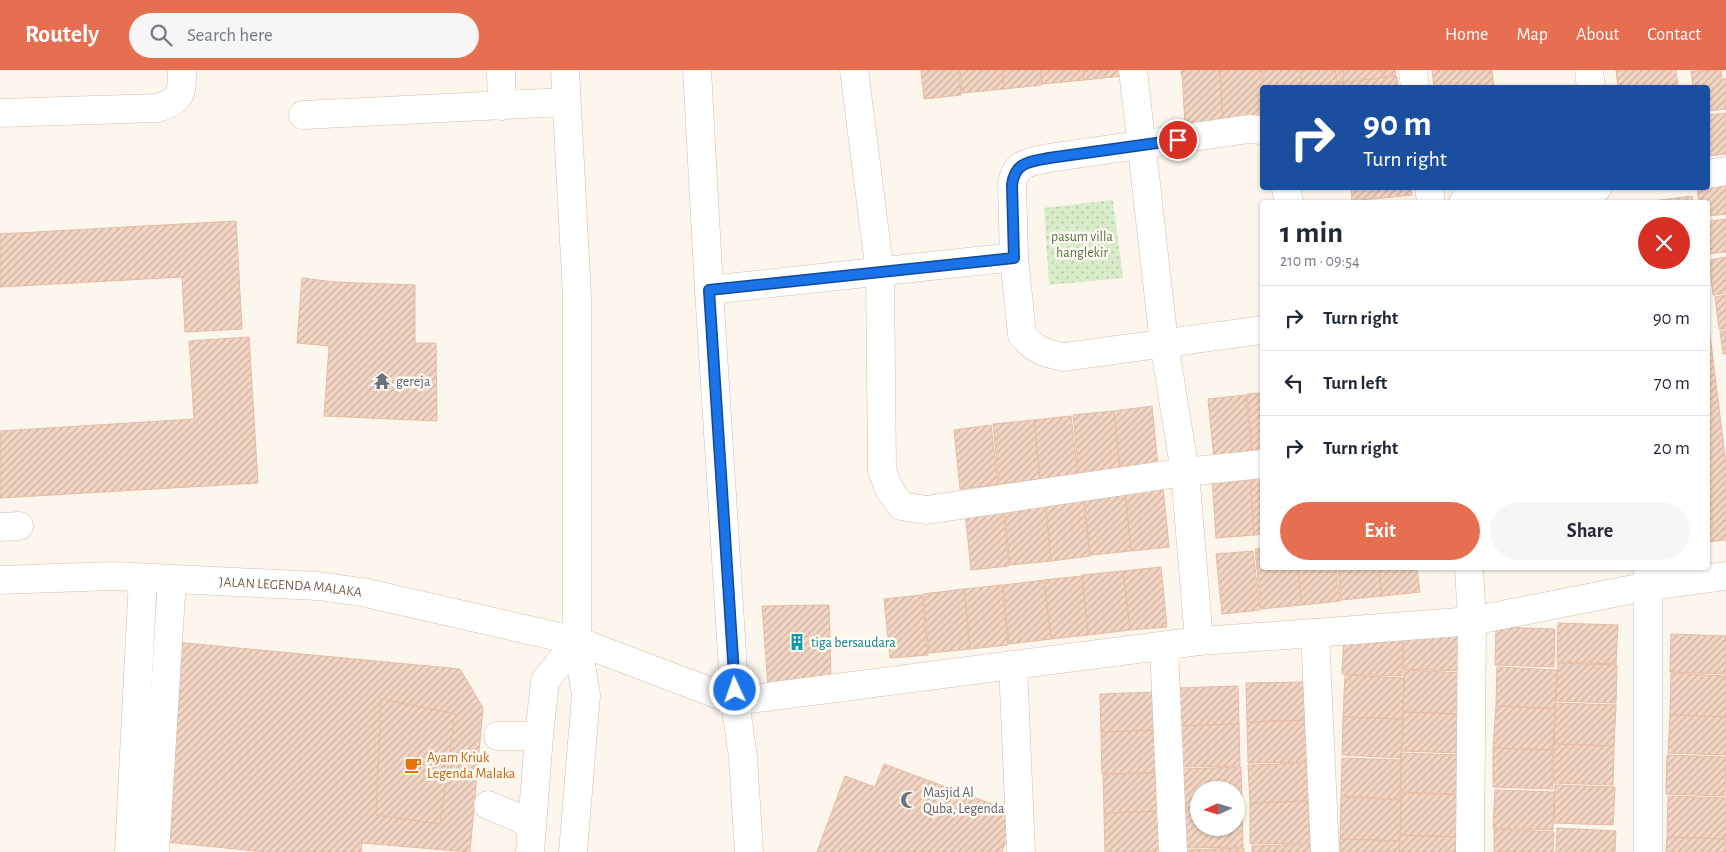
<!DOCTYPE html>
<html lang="en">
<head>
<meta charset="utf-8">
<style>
	body { margin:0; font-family:"Alegreya Sans",sans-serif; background:#f6f6f7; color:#1f2937; height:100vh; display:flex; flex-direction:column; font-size:19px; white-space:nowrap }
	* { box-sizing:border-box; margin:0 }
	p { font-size:16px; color:#747a83 }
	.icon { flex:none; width:28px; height:28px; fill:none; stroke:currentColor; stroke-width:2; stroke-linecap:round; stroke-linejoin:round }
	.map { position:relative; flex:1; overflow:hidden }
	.drawer { position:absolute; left:1260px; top:130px; width:450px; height:370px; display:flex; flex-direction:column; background:#fff; border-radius:5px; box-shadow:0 1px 4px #0004 }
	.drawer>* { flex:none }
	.hud { position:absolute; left:1260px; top:15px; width:450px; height:105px; border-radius:5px; box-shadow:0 1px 4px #0004; background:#1a4fa0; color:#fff; overflow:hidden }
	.needle { width:32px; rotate:266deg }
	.buttons { position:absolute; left:1190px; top:711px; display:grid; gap:10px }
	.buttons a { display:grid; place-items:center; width:55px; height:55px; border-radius:50%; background:#fff; box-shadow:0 1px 4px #0004; font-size:25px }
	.pin { position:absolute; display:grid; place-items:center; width:42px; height:42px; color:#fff; margin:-21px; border:2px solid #fff; border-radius:50%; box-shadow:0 1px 5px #0007 }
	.me { position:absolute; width:55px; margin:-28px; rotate:357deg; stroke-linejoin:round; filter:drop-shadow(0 0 4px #0008) }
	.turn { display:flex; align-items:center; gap:18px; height:105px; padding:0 20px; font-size:22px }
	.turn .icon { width:65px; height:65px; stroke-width:2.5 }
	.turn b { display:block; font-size:35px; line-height:42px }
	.round { display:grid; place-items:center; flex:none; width:52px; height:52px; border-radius:26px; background:#f6f6f7 }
	.summary { display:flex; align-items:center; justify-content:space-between; height:85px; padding:0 20px }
	h1 { font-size:30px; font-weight:700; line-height:38px }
	.primary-button { display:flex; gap:10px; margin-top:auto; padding:10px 20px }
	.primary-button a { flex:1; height:58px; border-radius:30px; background:#e76f51; color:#fff; font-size:20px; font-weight:700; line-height:58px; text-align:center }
	.primary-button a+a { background:#f6f6f7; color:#1f2937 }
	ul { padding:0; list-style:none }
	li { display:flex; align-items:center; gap:15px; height:65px; padding:0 20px; border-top:1px solid #e0e1e3 }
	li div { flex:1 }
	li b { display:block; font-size:19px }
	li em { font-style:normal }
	header { display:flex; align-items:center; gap:30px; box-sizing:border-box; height:70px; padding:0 25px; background:#e76f51; color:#fff }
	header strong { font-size:24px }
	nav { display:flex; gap:28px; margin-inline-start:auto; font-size:18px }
	.search { width:350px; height:45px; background:#f6f6f7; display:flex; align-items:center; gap:12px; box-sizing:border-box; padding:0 18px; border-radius:28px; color:#747a83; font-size:19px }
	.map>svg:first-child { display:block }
	.grass { fill:url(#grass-dots) }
	.building { fill:url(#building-hatch); stroke:#e6bba3 }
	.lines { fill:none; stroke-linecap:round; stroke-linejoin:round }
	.minor-casing { stroke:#d1beb0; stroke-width:29 }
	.minor { stroke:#fff; stroke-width:28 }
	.route-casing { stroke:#114b97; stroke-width:12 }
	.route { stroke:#1a73e8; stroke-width:9 }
	.labels { text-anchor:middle; stroke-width:5; stroke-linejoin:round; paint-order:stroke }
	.park-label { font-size:14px; fill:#537a41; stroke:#fffaf3 }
	.worship-label { font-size:14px; fill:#5b616d; stroke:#fffaf3; text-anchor:start }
	.street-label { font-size:14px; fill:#7a5c4d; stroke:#fffaf3 }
	.culture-label { font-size:14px; fill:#0d838f; stroke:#fffaf3; text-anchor:start }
	.food-label { font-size:14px; fill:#c56008; stroke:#fffaf3; text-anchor:start }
</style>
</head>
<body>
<header>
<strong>Routely</strong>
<div class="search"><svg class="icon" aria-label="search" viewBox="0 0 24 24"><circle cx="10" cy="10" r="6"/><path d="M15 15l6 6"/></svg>Search here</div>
<nav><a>Home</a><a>Map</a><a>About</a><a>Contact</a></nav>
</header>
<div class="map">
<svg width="1726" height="782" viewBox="0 0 1726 782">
	<defs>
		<pattern id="grass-dots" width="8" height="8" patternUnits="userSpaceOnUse" patternTransform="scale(1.25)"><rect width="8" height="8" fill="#d8ecc9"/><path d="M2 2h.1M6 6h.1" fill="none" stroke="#b4c2a5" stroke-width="1.8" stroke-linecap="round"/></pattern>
		<pattern id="building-hatch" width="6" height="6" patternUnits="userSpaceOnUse" patternTransform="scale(1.25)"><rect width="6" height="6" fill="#f3d5c3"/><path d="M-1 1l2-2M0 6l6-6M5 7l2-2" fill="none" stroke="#cab0a1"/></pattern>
	</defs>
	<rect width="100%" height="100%" fill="#fdf6ec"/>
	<polygon class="grass" points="1113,130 1123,208 1049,215 1044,138"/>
	<g class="building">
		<polygon points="921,0 959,0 961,25 924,29"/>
		<polygon points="960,0 1002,0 1004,19 962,23"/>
		<polygon points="1002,0 1040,0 1042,15 1004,19"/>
		<polygon points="1041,0 1083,0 1084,10 1042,14"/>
		<polygon points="1083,0 1121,0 1122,6 1084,10"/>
		<polygon points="1181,0 1219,0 1219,3 1181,5"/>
		<polygon points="1182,0 1220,0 1223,53 1185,56"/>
		<polygon points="1219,0 1260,0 1219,3"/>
		<polygon points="1220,0 1261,0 1262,51 1223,53"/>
		<polygon points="1262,0 1300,0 1302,18 1263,18"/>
		<polygon points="1300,0 1342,0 1343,18 1302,18"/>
		<polygon points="1335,0 1395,0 1396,5 1337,12"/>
		<polygon points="1343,0 1382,0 1383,18 1344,18"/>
		<polygon points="1432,0 1492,0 1494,18 1434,18"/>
		<polygon points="1616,0 1676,0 1678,18 1618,18"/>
		<polygon points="1721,0 1722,9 1726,9 1726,39 1708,41 1708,18 1693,18 1691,1"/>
		<polygon points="1397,6 1398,18 1338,18 1338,13"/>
		<polygon points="1726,43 1726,84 1708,86 1708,45"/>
		<polygon points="1726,112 1726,144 1708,146 1708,132 1699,132 1697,118 1708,118 1708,114"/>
		<polygon points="1351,118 1411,118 1412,125 1352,131"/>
		<polygon points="1692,126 1693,132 1645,132"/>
		<polygon points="1726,149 1726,182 1708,184 1708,151"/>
		<polygon points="236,151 242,259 185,262 182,207 0,217 0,164"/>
		<polygon points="1726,187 1726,223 1713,225 1709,190"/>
		<polygon points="302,208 334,212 415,215 415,273 436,273 437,351 324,346 329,276 297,273"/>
		<polygon points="1726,225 1726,259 1719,259 1715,227"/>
		<polygon points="1708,249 1726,394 1726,470 1708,472"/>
		<polygon points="1720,261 1726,261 1726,284 1723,284"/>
		<polygon points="249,267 258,413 0,428 0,361 194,349 189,271"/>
		<polygon points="1262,323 1262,383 1253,384 1247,324"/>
		<polygon points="1246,325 1252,385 1214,389 1208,329"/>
		<polygon points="1152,336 1158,396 1120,400 1114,341"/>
		<polygon points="1114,341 1120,400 1079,404 1073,345"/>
		<polygon points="1071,346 1078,405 1040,409 1034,350"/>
		<polygon points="1034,350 1040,409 999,414 993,354"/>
		<polygon points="991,355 998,415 960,419 954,360"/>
		<polygon points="1250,405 1262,405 1262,464 1254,465"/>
		<polygon points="1250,405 1254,465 1216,468 1212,408"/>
		<polygon points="1163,417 1169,477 1131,481 1125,422"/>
		<polygon points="1125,422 1131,481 1090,485 1084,426"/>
		<polygon points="1083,427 1090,486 1051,491 1045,431"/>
		<polygon points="1045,431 1051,491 1010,495 1004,435"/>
		<polygon points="1003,436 1009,496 971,500 965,441"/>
		<polygon points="1262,478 1262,498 1298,498 1302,535 1261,539 1255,479"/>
		<polygon points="1253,481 1260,540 1222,544 1216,484"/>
		<polygon points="1161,497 1167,557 1130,560 1123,501"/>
		<polygon points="1298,498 1336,498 1340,531 1302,535"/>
		<polygon points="1338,498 1379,498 1382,526 1341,530"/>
		<polygon points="1379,498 1417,498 1420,522 1382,526"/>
		<polygon points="1123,501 1130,560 1088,565 1082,505"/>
		<polygon points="1082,506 1088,565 1051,569 1044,510"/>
		<polygon points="1044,510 1051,569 1009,574 1003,515"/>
		<polygon points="1002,515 1008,575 970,579 964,519"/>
		<polygon points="964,519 970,579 929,583 923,524"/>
		<polygon points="922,525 928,585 890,588 884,529"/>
		<polygon points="829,535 831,609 768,617 762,536"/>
		<polygon points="1558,553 1618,555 1616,594 1557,592"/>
		<polygon points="1496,557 1555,559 1554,597 1495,595"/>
		<polygon points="1404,561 1464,563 1462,601 1403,599"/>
		<polygon points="1671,564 1726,566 1726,604 1670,602"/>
		<polygon points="1344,565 1403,567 1402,606 1342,604"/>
		<polygon points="175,572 460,599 483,638 470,782 362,773 361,782 265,782 156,771"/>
		<polygon points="1558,593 1617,595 1616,633 1556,631"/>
		<polygon points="1497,597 1557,600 1555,638 1496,636"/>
		<polygon points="1404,600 1464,603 1462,644 1403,642"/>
		<polygon points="1671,603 1726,606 1726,647 1670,645"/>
		<polygon points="1345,605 1404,608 1403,649 1343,647"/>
		<polygon points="1305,612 1306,650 1247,652 1246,613"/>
		<polygon points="1238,616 1239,654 1180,656 1178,618"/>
		<polygon points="1159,622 1160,660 1101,662 1100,624"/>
		<polygon points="381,629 455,644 440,754 376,745"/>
		<polygon points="1556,633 1616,635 1614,676 1554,674"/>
		<polygon points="1496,636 1555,639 1553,680 1493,678"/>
		<polygon points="1403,642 1462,644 1461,683 1401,681"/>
		<polygon points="1670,645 1726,647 1726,685 1668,683"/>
		<polygon points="1343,647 1403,649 1401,688 1342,685"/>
		<polygon points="1306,650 1307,692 1248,693 1247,652"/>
		<polygon points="1239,654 1240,696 1180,697 1180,656"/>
		<polygon points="1160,660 1161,702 1102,704 1101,662"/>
		<polygon points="1554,674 1614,676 1613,715 1554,713"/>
		<polygon points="1493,678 1553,680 1553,719 1493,717"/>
		<polygon points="1401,683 1461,685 1459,724 1400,722"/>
		<polygon points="1667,685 1726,687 1725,726 1666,724"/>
		<polygon points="1342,688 1401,690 1400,729 1341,726"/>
		<polygon points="1308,693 1309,731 1250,733 1248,695"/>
		<polygon points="884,694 1016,743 1002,782 817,782 845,706 875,717"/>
		<polygon points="1241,697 1242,735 1236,736 1236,720 1199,720 1199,737 1183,737 1182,699"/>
		<polygon points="1162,703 1163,741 1104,743 1103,705"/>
		<polygon points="1555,715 1615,717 1613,755 1554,753"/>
		<polygon points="1495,720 1554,722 1553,760 1493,758"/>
		<polygon points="1401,723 1461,725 1459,767 1400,765"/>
		<polygon points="1668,726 1726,728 1726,769 1667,767"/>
		<polygon points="1341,727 1401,730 1400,771 1340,769"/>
		<polygon points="1309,731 1310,773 1250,774 1250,733"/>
		<polygon points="1242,735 1243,777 1183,778 1183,737 1199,737 1199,758 1236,758 1236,736"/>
		<polygon points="1163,741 1164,782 1105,782 1104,743"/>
		<polygon points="1557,758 1616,761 1615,782 1556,782"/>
		<polygon points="1494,759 1554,762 1553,782 1494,782"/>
		<polygon points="1400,765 1459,767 1458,782 1399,782"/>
		<polygon points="1667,767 1726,769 1726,782 1666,782"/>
		<polygon points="1340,769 1400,771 1399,782 1340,782"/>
		<polygon points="1311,774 1312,782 1252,782 1252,776"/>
		<polygon points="1244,778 1244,782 1185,782 1185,780"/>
	</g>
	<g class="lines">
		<g class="minor-casing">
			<g id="minor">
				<polyline points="501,0 502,36"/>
				<polyline points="565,0 577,226 577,571 586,625 573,782"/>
				<polyline points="697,0 709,220 735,631 743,687 749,782"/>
				<polyline points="854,0 880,203 882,400 889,419 901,436 926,440 1185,402 1262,394"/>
				<polyline points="1133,0 1164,273 1185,402 1199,571"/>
				<polyline points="1413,0 1415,18"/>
				<polyline points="1589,0 1591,18"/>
				<path d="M0,43L157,38C182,30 182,25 182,0"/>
				<polyline points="303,45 565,32"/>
				<path d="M1262,60L1249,59L1049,88C1029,92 1015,92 1012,115L1014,187L1022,265C1036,281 1044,283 1064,287L1262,260"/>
				<polyline points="1708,104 1726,101"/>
				<polyline points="1286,118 1289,132"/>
				<polyline points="1429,118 1431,132"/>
				<polyline points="1463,132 1597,118"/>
				<polyline points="709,220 1014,187"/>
				<polyline points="0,457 19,456"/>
				<polyline points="1469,498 1472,551 1470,782"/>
				<path id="s1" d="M0,510L113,506L318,516L362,522L577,571L735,631L1199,571L1315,563L1472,551L1649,516L1726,506"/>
				<polyline points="1315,563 1325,782"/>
				<polyline points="1164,576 1173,782"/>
				<polyline points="1013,595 1021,782"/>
				<polyline points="498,666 539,666"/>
				<polyline points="488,735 517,747 532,756"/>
				<polyline points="129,782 143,508"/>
				<polyline points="155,782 172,509"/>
				<polyline points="530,782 539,666 545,611 577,571"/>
				<polyline points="1648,782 1648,499"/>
			</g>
		</g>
		<use href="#minor" class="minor"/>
	</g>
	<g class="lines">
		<g class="route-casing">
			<path id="route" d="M735,620L709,220L1014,188L1012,115C1015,92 1029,92 1049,88L1178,70"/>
		</g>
		<use href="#route" class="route"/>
	</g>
	<defs>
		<g id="temple-bare" transform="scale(1.35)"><path d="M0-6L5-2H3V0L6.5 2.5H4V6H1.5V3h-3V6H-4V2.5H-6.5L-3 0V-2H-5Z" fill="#6b7280" stroke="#fffaf3" stroke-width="2.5" paint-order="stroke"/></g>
		<g id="building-bare" transform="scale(1.35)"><path d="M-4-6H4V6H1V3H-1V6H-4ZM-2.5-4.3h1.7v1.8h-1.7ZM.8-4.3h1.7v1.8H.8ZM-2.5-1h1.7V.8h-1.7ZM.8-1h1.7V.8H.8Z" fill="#0f9aa8" stroke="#fffaf3" stroke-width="2.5" paint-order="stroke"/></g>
		<g id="cafe-bare" transform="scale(1.35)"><path d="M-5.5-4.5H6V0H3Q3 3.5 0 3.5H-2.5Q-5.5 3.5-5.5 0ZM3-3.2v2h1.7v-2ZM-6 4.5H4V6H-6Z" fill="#e8710a" stroke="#fffaf3" stroke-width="2.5" paint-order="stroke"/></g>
		<g id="mosque-bare" transform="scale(1.35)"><path d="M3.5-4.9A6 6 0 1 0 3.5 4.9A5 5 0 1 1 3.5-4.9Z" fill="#6b7280" stroke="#fffaf3" stroke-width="2.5" paint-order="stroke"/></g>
	</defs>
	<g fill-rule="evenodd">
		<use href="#temple-bare" x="382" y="311"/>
		<use href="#building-bare" x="797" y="572"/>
		<use href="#cafe-bare" x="413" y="695"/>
		<use href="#mosque-bare" x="909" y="730"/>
	</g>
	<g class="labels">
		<g class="park-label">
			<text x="1082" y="171">pasum villa<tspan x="1082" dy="16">hanglekir</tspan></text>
		</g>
		<g class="worship-label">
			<text x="396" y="316">gereja</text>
			<text x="923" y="727">Masjid Al<tspan x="923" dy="16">Quba, Legenda</tspan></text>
		</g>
		<g class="street-label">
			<text dy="5" stroke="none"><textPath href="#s1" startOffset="291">JALAN LEGENDA MALAKA</textPath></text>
		</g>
		<g class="culture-label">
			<text x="811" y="577">tiga bersaudara</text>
		</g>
		<g class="food-label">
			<text x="427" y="692">Ayam Kriuk<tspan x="427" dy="16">Legenda Malaka</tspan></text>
		</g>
	</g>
</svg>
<div class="buttons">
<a><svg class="needle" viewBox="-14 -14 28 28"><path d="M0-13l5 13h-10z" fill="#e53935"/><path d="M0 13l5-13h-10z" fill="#747a83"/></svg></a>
</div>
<div class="pin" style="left:1178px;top:70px;background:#d93025"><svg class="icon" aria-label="arrive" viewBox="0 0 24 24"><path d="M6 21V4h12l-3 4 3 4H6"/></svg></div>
<svg class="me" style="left:735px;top:620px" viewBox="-20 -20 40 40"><circle r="17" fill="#1a73e8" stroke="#fff" stroke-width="3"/><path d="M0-11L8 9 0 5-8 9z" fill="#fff"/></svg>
<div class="hud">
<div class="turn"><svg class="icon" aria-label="right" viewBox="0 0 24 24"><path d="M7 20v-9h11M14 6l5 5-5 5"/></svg><div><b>90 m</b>Turn right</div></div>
</div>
<section class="drawer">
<div class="summary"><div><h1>1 min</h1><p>210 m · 09:54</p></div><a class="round" style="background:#d93025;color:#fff"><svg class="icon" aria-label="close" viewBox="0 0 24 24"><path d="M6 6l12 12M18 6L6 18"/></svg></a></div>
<ul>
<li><svg class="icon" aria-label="right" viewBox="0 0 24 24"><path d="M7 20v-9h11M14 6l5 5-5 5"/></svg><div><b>Turn right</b></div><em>90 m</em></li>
<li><svg class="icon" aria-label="left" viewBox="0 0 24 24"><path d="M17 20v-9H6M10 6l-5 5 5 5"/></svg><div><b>Turn left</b></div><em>70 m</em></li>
<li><svg class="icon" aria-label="right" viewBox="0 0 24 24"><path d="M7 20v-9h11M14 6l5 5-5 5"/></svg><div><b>Turn right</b></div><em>20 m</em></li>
</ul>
<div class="primary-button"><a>Exit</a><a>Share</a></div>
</section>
</div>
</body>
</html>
